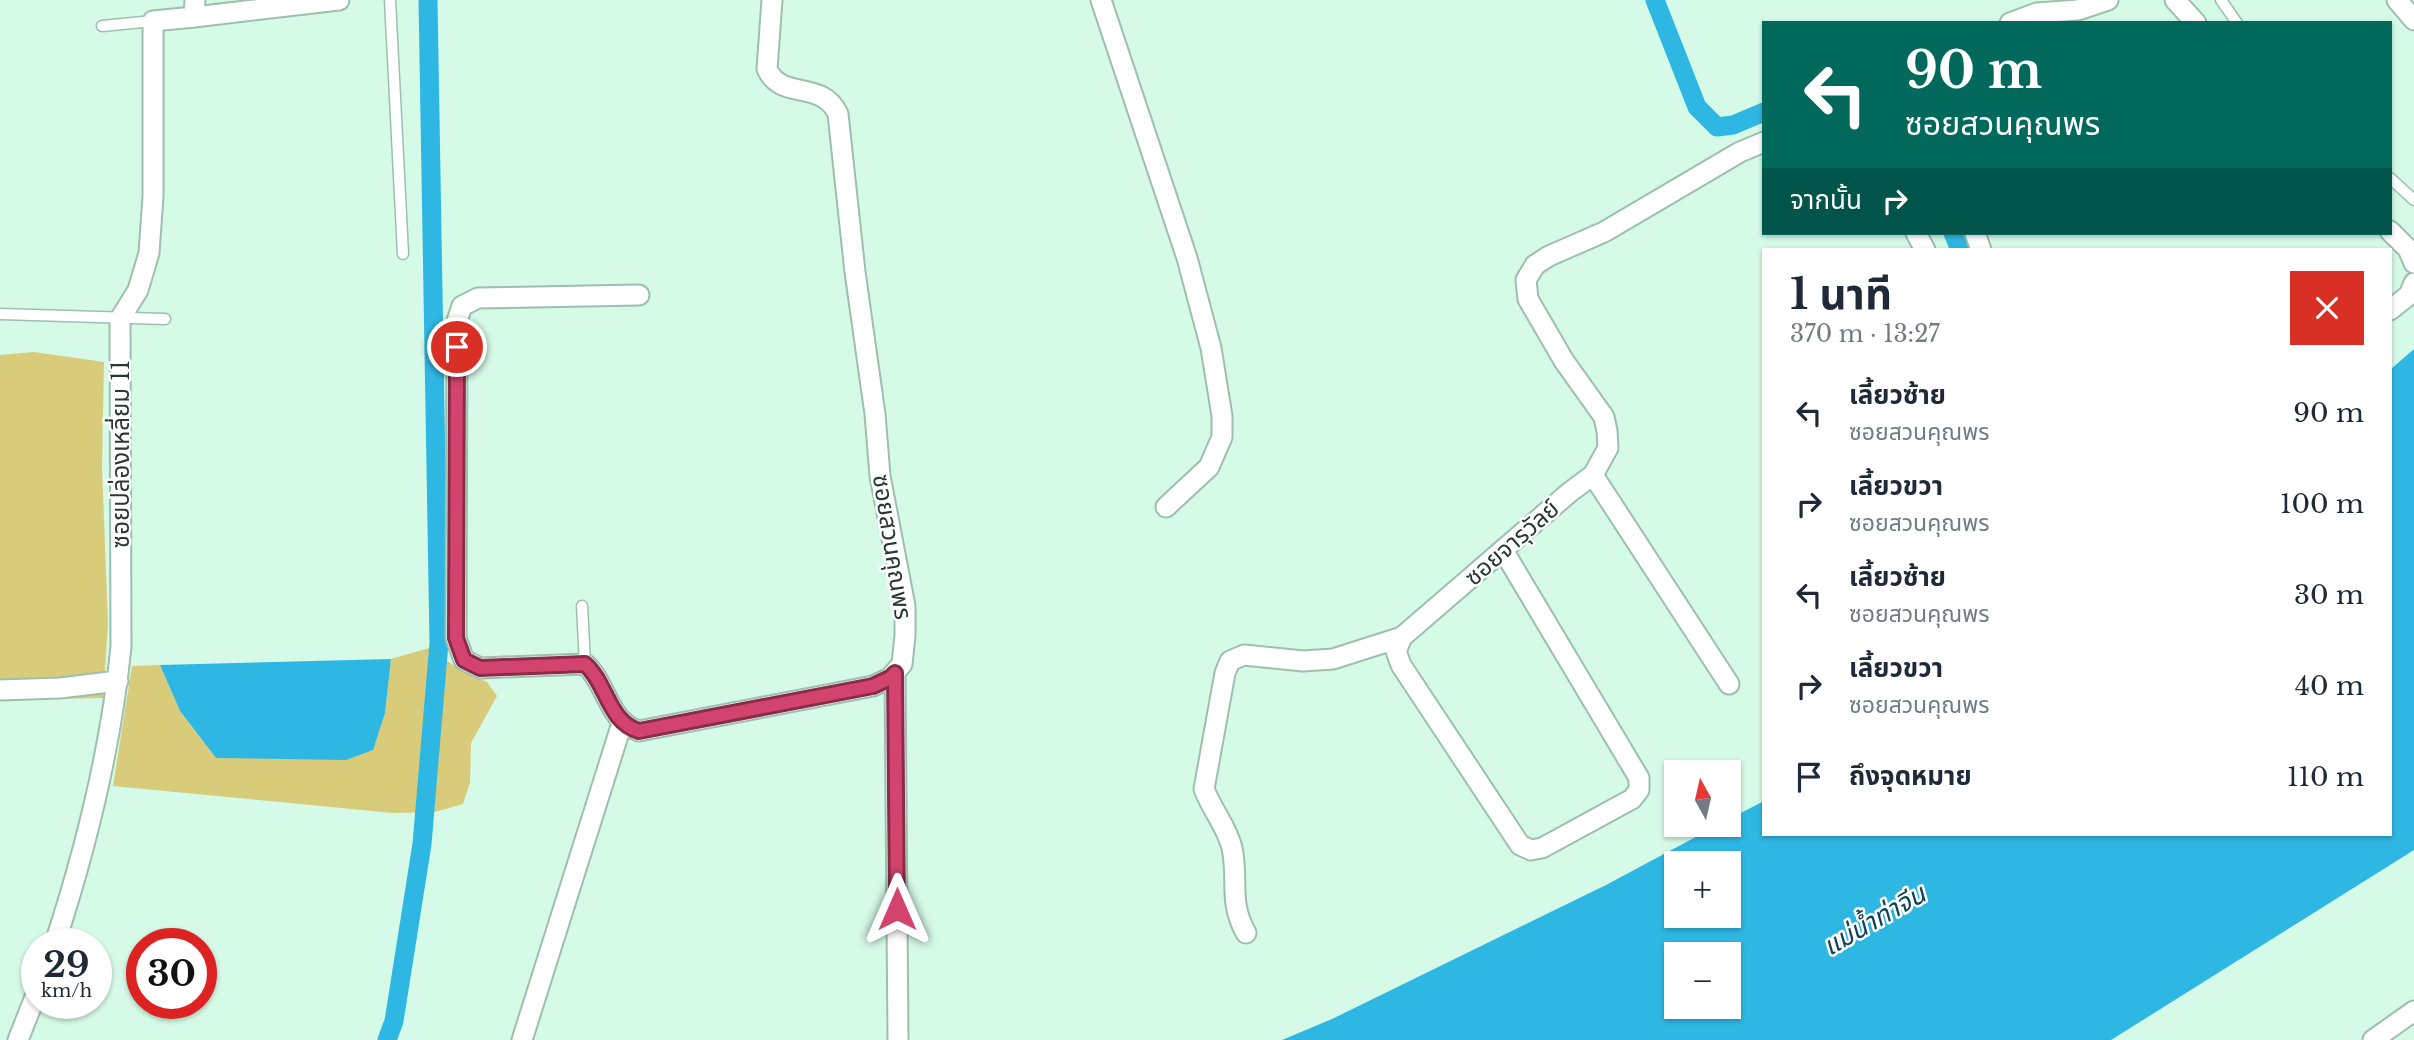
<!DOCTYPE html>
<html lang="th">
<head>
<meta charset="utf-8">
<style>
	body { margin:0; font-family:"Libre Baskerville","Noto Sans Thai",serif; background:#f2f2f3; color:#1f2937; height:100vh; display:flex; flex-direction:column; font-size:26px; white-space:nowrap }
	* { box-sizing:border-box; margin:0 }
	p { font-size:23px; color:#747a83 }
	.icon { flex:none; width:38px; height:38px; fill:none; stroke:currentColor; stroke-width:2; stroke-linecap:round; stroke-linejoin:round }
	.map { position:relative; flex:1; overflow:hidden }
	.details { position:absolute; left:1762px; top:248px; width:630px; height:588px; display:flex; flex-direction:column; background:#fff; border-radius:0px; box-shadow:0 2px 5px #0004 }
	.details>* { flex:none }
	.top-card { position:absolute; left:1762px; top:21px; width:630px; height:214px; border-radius:0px; box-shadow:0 2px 5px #0004; background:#00695c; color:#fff; overflow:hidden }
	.needle { width:46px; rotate:352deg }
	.buttons { position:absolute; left:1664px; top:760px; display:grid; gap:14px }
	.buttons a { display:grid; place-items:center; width:77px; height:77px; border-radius:0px; background:#fff; box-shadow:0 2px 5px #0004; font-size:35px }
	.speed { position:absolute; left:21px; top:928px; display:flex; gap:14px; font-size:35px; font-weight:700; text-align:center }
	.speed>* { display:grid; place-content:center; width:91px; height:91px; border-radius:50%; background:#fff; box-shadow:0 2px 5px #0004; line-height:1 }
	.speed small { font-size:18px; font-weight:400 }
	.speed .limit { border:10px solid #d22; background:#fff; color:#111 }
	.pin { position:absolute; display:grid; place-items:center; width:60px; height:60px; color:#fff; margin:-30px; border:4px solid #fff; border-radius:50%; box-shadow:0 2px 7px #0007 }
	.me { position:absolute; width:77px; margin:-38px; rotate:0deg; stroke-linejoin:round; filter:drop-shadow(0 0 5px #0008) }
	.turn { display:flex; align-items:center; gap:24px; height:147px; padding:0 28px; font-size:32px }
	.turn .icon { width:91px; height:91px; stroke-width:2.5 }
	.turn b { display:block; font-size:49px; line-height:60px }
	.then { display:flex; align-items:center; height:66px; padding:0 28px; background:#0003; gap:14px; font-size:26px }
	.round { display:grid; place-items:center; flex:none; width:74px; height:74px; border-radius:0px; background:#f2f2f3 }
	.summary { display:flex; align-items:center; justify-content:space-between; height:119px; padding:0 28px }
	h1 { font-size:42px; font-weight:700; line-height:52px }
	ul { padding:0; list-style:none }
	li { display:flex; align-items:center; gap:21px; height:91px; padding:0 28px }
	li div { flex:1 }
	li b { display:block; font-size:26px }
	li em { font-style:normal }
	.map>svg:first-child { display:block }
	.green { fill:#d8cc7b }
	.water { fill:#2fb7e4; fill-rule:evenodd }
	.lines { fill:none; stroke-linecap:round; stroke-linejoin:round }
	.canal { stroke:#2fb7e4; stroke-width:19 }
	.lane-casing { stroke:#9dc0ae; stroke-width:13 }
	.street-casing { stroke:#9dc0ae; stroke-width:23 }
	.lane { stroke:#fff; stroke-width:10 }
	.street { stroke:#fff; stroke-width:19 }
	.route-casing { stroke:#882c47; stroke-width:18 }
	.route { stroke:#d2446d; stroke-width:12 }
	.labels { text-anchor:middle; stroke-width:5; stroke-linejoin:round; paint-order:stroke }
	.street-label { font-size:24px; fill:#293830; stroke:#fff }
	.water-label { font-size:26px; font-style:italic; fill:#0a4356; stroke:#fff }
</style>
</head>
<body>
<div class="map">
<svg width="2414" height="1040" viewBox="0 0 2414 1040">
	<rect width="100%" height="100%" fill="#d5fae7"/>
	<g class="green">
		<polygon points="34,352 104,362 102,467 108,624 103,698 0,700 0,355"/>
		<polygon points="429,648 460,670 487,682 497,696 471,743 470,783 463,804 435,812 393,813 113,786 132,666 160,665 180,711 216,758 249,757 385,713 391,659"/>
	</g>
	<g class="water">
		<path d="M2414,349V850L2111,1040H1282L1332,1019L1606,885L1720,824H1729V819L1764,801V835H2390L2391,369ZM1676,863H1729V915H1676ZM1676,954H1729V1006H1676Z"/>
		<polygon points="391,659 385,713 373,750 346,760 216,758 180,711 160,665"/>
	</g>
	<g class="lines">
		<g class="canal">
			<polyline points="1655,0 1697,107 1717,127 1733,125 1764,112"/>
			<polyline points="1953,233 1960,250"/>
			<polyline points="387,1040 394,1021 422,844 439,643 428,0"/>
		</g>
		<g class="lane-casing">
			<g id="lane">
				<polyline points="390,0 403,254"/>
				<polyline points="2221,0 2237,23"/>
				<polyline points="102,26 153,21"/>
				<polyline points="2390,178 2414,200"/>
				<polyline points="0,314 165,319"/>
				<polyline points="582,606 585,664"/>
			</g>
		</g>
		<g class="street-casing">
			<g id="street">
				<polyline points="1101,0 1187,258 1211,348 1222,416 1222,437 1209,467 1166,507"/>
				<polyline points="2175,0 2196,23"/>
				<polyline points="2397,0 2414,20"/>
				<polyline points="194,17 339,0"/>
				<polyline points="2010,23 2037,13 2078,10 2108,0"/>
				<polyline points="2390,231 2408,249 2414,263"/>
				<polyline points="1916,233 1925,250"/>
				<polyline points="1975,233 1981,250"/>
				<path d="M639,295L478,298L462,306L457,321L456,638L464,660L480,668L585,664C607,683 608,722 639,731L873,686L890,678L902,664L905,636V606L880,476L875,414L855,272L838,114C822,79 781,101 767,69L772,0"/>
				<polyline points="2390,310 2409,295 2414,283"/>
				<polyline points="1593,475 1729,684"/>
				<polyline points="1402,637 1396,651 1401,665 1520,845 1531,850 1542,848 1632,799 1639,790 1639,778 1503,550"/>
				<polyline points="895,673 898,1040"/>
				<polyline points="0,690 60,688 118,681"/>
				<path d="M1246,933C1228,901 1239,880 1232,848C1227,827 1212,810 1204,789L1225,673L1230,661L1244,655L1303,661L1333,659L1402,637L1570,492L1593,475L1608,448L1607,431L1604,417L1564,361L1528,299L1526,280L1535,265L1549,256L1604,232L1740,152L1764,142"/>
				<path d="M55,943C86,848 111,747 121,647L120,319L138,290L149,253L153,196V21L194,17L195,0"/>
				<polyline points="18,1040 37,992"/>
				<polyline points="522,1040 622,723"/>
				<polyline points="2373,1040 2414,1011"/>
			</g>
		</g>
		<use href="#lane" class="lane"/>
		<use href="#street" class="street"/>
	</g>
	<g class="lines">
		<g class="route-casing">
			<path id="route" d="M457,347L456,638L464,660L480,668L585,664C607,683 608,722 639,731L873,686L890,678L895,673L897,909"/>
		</g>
		<use href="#route" class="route"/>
	</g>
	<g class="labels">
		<g class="street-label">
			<text transform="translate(121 454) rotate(-90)" y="8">ซอยปล่องเหลี่ยม 11</text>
			<text transform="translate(1512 543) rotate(-41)" y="8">ซอยจารุวัลย์</text>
			<text transform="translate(892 547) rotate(81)" y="8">ซอยสวนคุณพร</text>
		</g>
		<g class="water-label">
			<text transform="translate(1874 920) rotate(-30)" y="9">แม่น้ำท่าจีน</text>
		</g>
	</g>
</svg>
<div class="buttons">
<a><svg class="needle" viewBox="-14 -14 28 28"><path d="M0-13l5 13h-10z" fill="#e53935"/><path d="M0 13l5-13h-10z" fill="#747a83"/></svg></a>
<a>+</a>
<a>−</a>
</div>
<div class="speed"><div>29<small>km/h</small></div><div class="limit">30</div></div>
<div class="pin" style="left:457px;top:347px;background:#d93025"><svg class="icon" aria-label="arrive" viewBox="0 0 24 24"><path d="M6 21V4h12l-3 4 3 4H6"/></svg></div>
<svg class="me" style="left:897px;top:909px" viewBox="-20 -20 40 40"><path d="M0-17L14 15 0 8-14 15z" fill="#d2446d" stroke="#fff" stroke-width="4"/></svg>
<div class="top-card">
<div class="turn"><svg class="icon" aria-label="left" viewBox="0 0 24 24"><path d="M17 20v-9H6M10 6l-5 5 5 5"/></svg><div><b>90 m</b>ซอยสวนคุณพร</div></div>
<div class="then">จากนั้น<svg class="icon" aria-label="right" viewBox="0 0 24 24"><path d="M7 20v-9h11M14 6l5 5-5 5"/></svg></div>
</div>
<section class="details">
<div class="summary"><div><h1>1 นาที</h1><p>370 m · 13:27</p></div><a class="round" style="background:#d93025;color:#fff"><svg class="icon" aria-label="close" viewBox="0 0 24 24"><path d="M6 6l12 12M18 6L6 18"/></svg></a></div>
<ul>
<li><svg class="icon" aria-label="left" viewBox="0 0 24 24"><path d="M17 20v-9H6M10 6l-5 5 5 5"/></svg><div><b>เลี้ยวซ้าย</b><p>ซอยสวนคุณพร</p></div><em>90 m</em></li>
<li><svg class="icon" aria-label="right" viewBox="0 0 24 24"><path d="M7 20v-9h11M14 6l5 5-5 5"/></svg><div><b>เลี้ยวขวา</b><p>ซอยสวนคุณพร</p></div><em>100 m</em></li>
<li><svg class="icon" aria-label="left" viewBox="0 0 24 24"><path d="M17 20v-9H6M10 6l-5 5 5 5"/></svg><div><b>เลี้ยวซ้าย</b><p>ซอยสวนคุณพร</p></div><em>30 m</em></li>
<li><svg class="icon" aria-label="right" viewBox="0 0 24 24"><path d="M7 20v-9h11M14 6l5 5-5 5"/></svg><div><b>เลี้ยวขวา</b><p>ซอยสวนคุณพร</p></div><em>40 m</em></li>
<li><svg class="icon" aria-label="arrive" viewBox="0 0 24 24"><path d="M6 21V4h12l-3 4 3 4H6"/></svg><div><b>ถึงจุดหมาย</b></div><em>110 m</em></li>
</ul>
</section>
</div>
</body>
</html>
